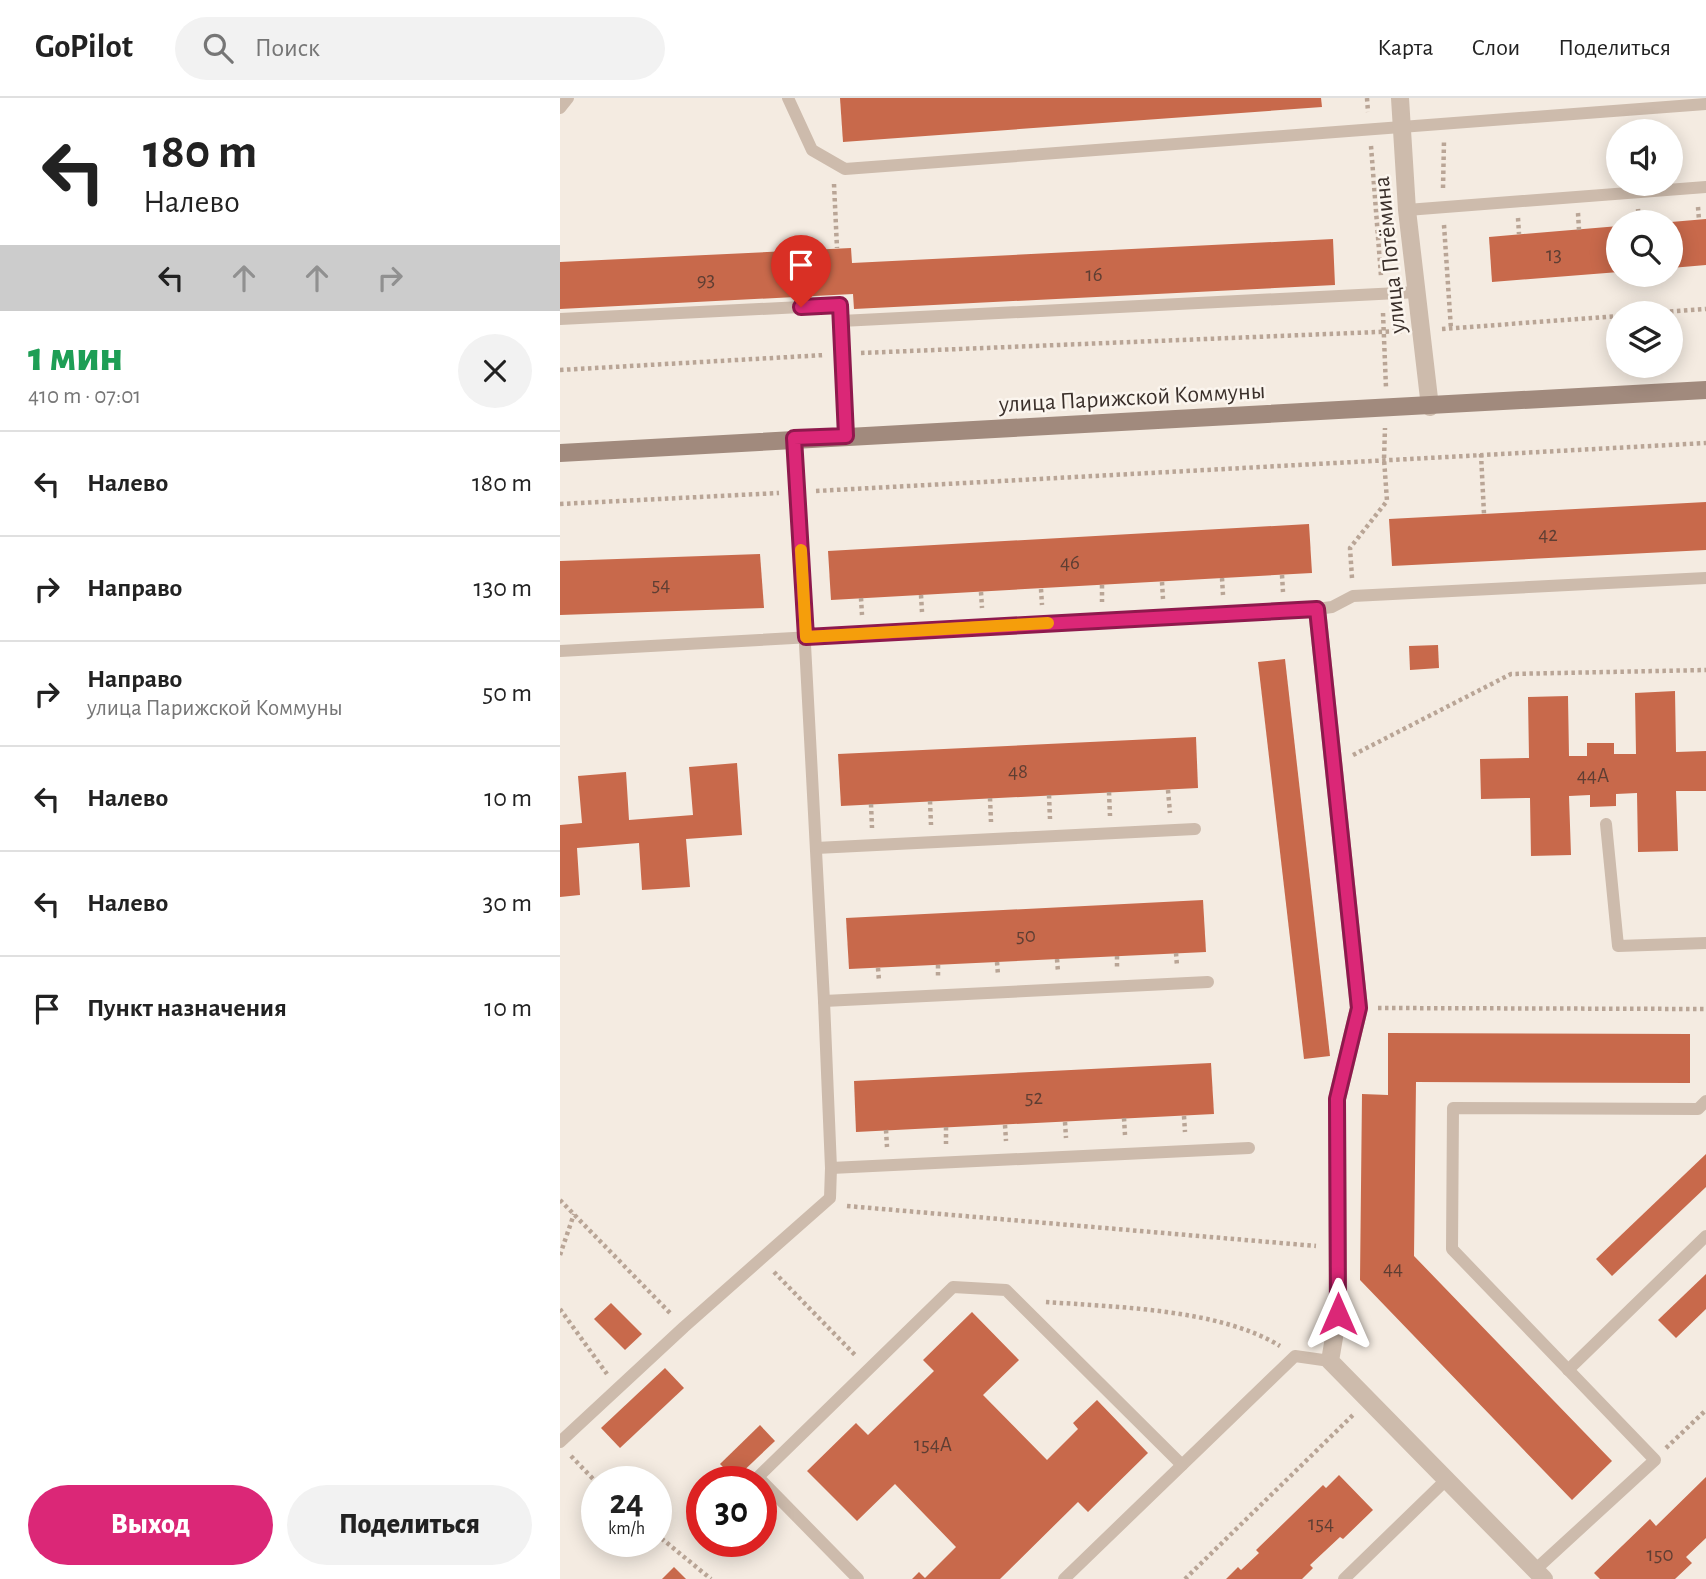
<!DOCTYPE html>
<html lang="ru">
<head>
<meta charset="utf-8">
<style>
	body { margin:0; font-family:"Alegreya Sans",sans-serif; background:#f2f2f2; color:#222; height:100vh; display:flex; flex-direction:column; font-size:26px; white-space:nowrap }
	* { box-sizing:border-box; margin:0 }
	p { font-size:23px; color:#767676 }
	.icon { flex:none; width:38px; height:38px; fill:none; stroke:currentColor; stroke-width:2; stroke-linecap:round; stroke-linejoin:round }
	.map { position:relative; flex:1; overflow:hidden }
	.sheet { display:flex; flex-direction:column; background:#fff; width:560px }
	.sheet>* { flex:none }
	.hud { background:#fff; color:#222; overflow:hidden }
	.buttons { position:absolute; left:1046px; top:21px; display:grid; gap:14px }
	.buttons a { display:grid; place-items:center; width:77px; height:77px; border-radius:50%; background:#fff; box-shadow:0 4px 18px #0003; font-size:35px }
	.speed { position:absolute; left:21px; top:1368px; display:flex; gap:14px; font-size:35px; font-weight:700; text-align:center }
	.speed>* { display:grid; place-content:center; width:91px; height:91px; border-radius:50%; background:#fff; box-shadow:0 4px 18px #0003; line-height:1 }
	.speed small { font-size:18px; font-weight:400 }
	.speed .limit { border:10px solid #d22; background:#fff; color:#111 }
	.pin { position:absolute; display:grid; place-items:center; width:60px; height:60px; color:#fff; margin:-72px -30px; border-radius:50% 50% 50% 0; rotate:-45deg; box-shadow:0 0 7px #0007 }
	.pin .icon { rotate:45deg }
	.me { position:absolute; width:77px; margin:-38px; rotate:0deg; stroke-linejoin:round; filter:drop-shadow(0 0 5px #0008) }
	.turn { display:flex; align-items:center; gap:24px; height:147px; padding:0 28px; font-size:32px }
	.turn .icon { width:91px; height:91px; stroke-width:2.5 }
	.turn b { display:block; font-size:49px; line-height:60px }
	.lanes { display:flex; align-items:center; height:66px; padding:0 28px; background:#0003; justify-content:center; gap:35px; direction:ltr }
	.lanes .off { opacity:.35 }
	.round { display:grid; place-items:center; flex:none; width:74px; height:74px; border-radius:37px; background:#f2f2f2 }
	.overview { display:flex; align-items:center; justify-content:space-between; height:119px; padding:0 28px }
	h1 { font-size:42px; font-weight:800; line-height:52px; color:#1e9e55 }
	.cta { display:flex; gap:14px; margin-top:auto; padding:14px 28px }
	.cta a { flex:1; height:80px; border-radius:42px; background:#db2777; color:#fff; font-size:28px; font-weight:800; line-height:80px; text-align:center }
	.cta a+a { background:#f2f2f2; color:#222 }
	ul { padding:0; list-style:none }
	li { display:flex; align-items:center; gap:21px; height:105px; padding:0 28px; border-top:2px solid #e0e0e0 }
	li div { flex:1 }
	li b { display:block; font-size:26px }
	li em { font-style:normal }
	header { display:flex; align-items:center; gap:42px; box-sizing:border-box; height:98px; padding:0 35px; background:#fff; border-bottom:2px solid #e0e0e0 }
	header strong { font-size:33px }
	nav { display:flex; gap:38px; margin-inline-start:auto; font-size:24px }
	.search { width:490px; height:63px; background:#f2f2f2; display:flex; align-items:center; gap:18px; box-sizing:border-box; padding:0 24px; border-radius:38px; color:#767676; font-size:26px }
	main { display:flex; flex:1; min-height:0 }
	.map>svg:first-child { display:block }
	.building { fill:#c8694b }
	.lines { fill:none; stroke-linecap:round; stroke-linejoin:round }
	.path { stroke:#b9a596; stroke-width:4.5; stroke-dasharray:3.5 3.5; stroke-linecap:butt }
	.service { stroke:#cdbbac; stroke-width:12 }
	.minor { stroke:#cdbbac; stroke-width:18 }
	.tertiary { stroke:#cdbbac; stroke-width:18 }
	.secondary { stroke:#a18a7d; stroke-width:18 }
	.route-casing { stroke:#8e194d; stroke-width:18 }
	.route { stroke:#db2777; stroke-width:12 }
	.slow { stroke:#f59e0b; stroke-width:12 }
	.labels { text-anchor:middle; stroke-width:5; stroke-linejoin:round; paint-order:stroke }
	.number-label { font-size:21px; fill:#5e3e33 }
	.street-label { font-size:24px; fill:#3b302b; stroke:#fbf5ee }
</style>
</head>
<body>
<header>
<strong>GoPilot</strong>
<div class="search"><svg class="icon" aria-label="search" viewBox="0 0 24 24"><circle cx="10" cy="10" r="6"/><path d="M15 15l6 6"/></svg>Поиск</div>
<nav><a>Карта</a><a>Слои</a><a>Поделиться</a></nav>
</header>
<main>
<section class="sheet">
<div class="hud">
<div class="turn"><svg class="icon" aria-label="left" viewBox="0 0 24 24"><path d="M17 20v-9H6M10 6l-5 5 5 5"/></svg><div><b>180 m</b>Налево</div></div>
<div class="lanes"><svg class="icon" aria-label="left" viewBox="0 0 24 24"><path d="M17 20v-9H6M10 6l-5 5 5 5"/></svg><svg class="icon off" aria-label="ahead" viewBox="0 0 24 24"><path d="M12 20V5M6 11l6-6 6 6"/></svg><svg class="icon off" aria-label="ahead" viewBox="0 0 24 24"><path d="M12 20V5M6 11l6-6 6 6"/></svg><svg class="icon off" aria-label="right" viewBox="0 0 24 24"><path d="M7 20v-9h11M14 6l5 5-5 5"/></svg></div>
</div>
<div class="overview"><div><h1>1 мин</h1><p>410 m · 07:01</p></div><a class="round"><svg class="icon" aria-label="close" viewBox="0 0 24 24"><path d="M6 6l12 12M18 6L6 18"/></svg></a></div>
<ul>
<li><svg class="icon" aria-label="left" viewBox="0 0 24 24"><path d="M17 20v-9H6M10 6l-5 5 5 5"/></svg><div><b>Налево</b></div><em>180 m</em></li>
<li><svg class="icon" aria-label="right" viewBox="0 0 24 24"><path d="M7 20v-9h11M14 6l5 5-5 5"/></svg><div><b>Направо</b></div><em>130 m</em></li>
<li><svg class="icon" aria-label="right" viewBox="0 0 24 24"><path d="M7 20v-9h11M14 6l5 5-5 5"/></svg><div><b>Направо</b><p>улица Парижской Коммуны</p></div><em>50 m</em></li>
<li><svg class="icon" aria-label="left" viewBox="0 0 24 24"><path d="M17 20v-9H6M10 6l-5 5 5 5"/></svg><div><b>Налево</b></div><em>10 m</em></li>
<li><svg class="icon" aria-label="left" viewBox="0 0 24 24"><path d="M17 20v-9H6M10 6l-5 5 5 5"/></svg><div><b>Налево</b></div><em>30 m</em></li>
<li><svg class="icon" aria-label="arrive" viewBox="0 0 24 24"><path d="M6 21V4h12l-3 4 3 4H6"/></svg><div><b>Пункт назначения</b></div><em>10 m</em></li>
</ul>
<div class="cta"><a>Выход</a><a>Поделиться</a></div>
</section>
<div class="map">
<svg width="1146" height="1481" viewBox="0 0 1146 1481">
	<rect width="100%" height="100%" fill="#f4ebe1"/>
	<g class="building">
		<polygon points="280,0 761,0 762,9 283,44"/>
		<polygon points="1146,121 1146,167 1111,170 1111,124"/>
		<polygon points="1059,128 1059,174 932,184 929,139"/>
		<polygon points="773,141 775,187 294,211 293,196 0,211 0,164 291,150 292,165"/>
		<polygon points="1146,404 1146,452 832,468 829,421"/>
		<polygon points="749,426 752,475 271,502 268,453"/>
		<polygon points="200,456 204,510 0,517 0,463"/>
		<polygon points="878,547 879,570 850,572 849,548"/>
		<polygon points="725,561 770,958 744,961 698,564"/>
		<polygon points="1115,593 1116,654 1146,653 1146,693 1116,693 1118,753 1078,754 1077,695 1056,696 1056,708 1030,709 1030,697 1009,698 1011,757 971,758 970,700 921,701 920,661 969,660 968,599 1008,598 1009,658 1027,658 1027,645 1054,645 1054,656 1076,656 1075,595"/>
		<polygon points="636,639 638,690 281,708 278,656"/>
		<polygon points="177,665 182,737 126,741 130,789 82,792 79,745 17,750 20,797 0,799 0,727 22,725 18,678 66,674 69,722 133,717 129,669"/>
		<polygon points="643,802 646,854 289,871 286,820"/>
		<polygon points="828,935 1130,936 1130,985 856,984 854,1158 1052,1363 1012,1402 800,1182 802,996 828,997"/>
		<polygon points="651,965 654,1016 296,1034 294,983"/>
		<polygon points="1146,1056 1146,1089 1052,1178 1036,1161"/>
		<polygon points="1146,1176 1146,1211 1116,1240 1098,1222"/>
		<polygon points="51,1205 82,1236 65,1252 34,1221"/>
		<polygon points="412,1214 459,1262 423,1297 487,1362 518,1331 513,1325 537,1302 588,1355 528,1414 518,1404 440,1481 352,1481 359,1474 365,1480 396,1449 335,1386 297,1423 247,1373 296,1325 308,1337 374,1273 363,1262"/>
		<polygon points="105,1270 124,1290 60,1350 41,1330"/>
		<polygon points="200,1327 215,1343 175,1381 160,1366"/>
		<polygon points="779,1377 813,1412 783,1441 780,1439 750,1467 753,1470 742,1481 666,1481 678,1469 681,1472 699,1455 696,1452 763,1387 766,1390"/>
		<polygon points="1146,1379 1146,1440 1126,1459 1132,1465 1115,1481 1040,1481 1034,1475 1090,1421 1096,1428"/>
		<polygon points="114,1469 126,1481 102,1481"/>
	</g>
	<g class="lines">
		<g class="path">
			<polyline points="807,0 808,14"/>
			<polyline points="811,48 821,178"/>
			<polyline points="274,86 277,150"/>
			<polyline points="883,90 884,43"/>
			<polyline points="1138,109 1139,122"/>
			<polyline points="1078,111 1079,124"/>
			<polyline points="1018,115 1019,132"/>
			<polyline points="958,120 959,136"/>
			<polyline points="884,127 891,231"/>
			<polyline points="823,215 826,290"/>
			<polyline points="1089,215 1146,211"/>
			<polyline points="882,231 1059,218"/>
			<polyline points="301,255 842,233"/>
			<polyline points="0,272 265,257"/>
			<polyline points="921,356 924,416"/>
			<polyline points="256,393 1146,345"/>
			<polyline points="0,406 219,395"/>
			<polyline points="722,477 723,494"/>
			<polyline points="662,480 663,497"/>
			<polyline points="792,480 790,450 827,403 824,361 825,330"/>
			<polyline points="602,484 603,501"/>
			<polyline points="542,487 542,504"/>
			<polyline points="481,491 482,507"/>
			<polyline points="421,494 422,510"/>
			<polyline points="361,497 362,514"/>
			<polyline points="301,500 302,517"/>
			<polyline points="793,657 951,576 1146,572"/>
			<polyline points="608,692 610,715"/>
			<polyline points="549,694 550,718"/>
			<polyline points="489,697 490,721"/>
			<polyline points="430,700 431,724"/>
			<polyline points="370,703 371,727"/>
			<polyline points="311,706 312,730"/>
			<polyline points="616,855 617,868"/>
			<polyline points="557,858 557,871"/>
			<polyline points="497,861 498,874"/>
			<polyline points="437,864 438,877"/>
			<polyline points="378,867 378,880"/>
			<polyline points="318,870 319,883"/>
			<polyline points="818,910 1146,911"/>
			<polyline points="624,1018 625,1034"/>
			<polyline points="564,1020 565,1037"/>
			<polyline points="505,1024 506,1040"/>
			<polyline points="445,1027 446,1043"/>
			<polyline points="386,1029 386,1046"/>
			<polyline points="326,1032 327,1049"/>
			<polyline points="0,1102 111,1216"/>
			<polyline points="287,1108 756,1148"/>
			<polyline points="0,1157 14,1116"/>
			<polyline points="214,1174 296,1258"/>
			<path d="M486,1204C556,1209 660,1211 720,1248"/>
			<polyline points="0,1211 47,1276"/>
			<polyline points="1106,1350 1146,1312"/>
			<polyline points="11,1358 37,1385"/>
			<polyline points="96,1436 151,1481"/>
			<polyline points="625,1481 795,1315"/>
		</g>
		<g class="service">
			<polyline points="228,0 252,52 285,71 1146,6"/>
			<polyline points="0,10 8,0"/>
			<polyline points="847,112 1146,89"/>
			<polyline points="0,221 280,207 281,223 858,194"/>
			<polyline points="281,223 286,338"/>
			<polyline points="0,553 757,511 772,509 793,498 1146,480"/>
			<polyline points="1046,726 1058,848 1146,845"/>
			<polyline points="256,750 635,731"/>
			<polyline points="264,903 648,884"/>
			<polyline points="271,1070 689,1050"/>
			<polyline points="1008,1272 1146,1138"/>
			<polyline points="0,1344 124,1229 270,1100 271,1070 264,903 234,340"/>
			<polyline points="975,1472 1095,1362 892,1151 893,1010 1138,1011 1146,1003"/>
			<polyline points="298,1481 198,1379 393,1189 446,1192 622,1367"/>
			<polyline points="504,1481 735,1258 770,1263"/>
			<polyline points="784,1481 886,1382"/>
		</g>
		<polyline class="minor" points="757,511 799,910 777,1001 778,1216 770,1263 984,1481"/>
		<polyline class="tertiary" points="840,0 847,112 870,309"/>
		<path class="secondary" d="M0,355C382,331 764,315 1146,292"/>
	</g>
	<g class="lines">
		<g class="route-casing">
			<polyline id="route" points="241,209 280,207 286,338 234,340 246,539 757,511 799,910 777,1001 778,1216"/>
		</g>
		<use href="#route" class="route"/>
		<polyline class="slow" points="241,452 246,539 488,525"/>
	</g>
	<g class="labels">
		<g class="number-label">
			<text x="994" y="163">13</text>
			<text x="534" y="183">16</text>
			<text x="146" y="188">93</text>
			<text x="988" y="443">42</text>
			<text x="510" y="471">46</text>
			<text x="101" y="493">54</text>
			<text x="458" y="680">48</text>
			<text x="1033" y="684">44А</text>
			<text x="466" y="844">50</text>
			<text x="474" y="1006">52</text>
			<text x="833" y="1177">44</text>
			<text x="373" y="1353">154А</text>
			<text x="761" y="1432">154</text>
			<text x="1100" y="1463">150</text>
		</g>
		<g class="street-label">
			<text transform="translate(829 157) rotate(-96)" y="8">улица Потёмина</text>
			<text transform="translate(572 299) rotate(-3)" y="8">улица Парижской Коммуны</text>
		</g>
	</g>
</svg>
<div class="buttons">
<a><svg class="icon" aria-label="sound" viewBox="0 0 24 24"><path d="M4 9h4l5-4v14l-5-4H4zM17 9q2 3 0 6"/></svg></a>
<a><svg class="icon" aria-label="search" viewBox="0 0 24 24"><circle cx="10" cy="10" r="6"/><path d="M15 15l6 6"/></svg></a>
<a><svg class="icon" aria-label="layers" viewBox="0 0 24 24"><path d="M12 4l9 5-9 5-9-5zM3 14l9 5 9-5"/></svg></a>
</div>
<div class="speed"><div>24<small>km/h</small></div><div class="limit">30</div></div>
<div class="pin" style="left:241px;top:209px;background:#d93025"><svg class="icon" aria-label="arrive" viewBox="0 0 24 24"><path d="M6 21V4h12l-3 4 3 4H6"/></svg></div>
<svg class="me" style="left:778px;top:1216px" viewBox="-20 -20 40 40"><path d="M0-17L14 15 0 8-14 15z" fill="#db2777" stroke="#fff" stroke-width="4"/></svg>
</div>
</main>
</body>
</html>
